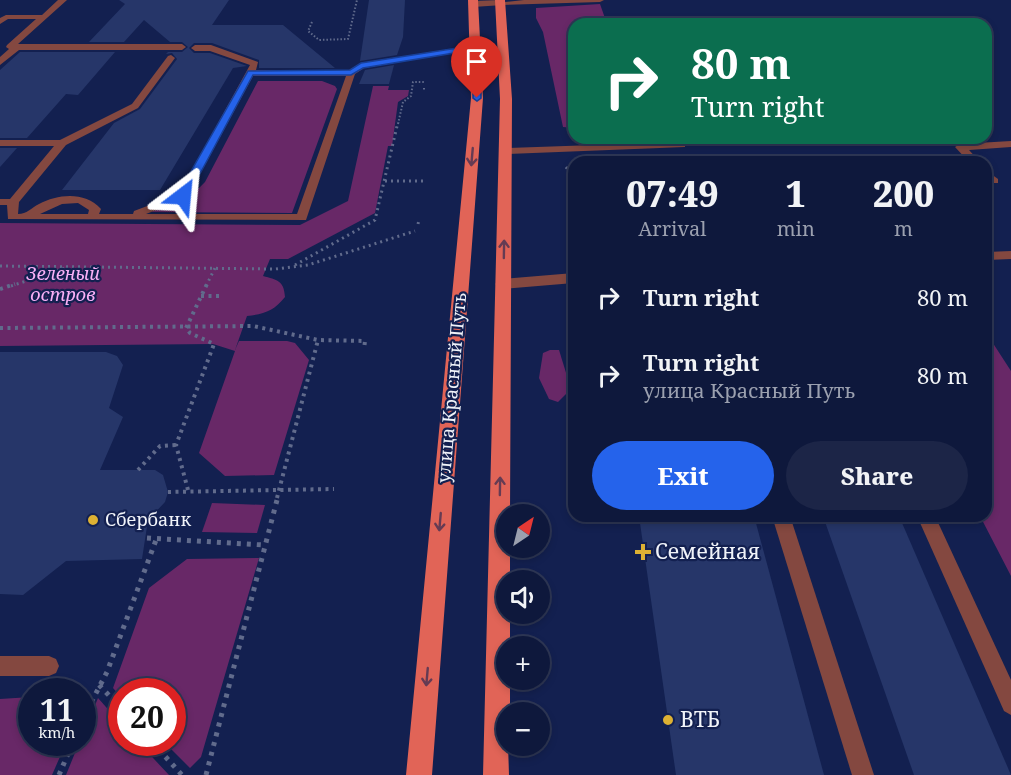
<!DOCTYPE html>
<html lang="en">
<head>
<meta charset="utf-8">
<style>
	body { margin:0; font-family:"Noto Serif",serif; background:#1c2547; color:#f1f3f6; height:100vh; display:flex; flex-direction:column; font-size:22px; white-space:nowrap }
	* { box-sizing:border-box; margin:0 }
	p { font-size:20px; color:#9ba0af }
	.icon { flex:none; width:33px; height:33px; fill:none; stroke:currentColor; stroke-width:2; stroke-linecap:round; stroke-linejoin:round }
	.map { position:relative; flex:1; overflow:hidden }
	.side { position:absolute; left:568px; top:156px; width:424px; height:366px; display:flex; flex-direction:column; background:#0e183c; border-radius:18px; box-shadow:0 3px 9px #0003,0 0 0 2px #2e3756 }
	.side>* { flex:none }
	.hud { position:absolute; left:568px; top:18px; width:424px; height:126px; border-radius:18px; box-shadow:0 3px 9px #0003,0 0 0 2px #2e3756; background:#0b6e4f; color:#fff; overflow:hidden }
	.needle { width:39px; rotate:35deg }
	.controls { position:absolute; left:496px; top:504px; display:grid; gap:12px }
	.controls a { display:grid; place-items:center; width:54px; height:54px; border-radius:50%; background:#0e183c; box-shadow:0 3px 9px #0003,0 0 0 2px #2e3756; font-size:30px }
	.speed { position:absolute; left:18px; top:678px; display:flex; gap:12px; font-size:30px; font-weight:700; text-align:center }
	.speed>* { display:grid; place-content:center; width:78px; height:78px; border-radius:50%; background:#0e183c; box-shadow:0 3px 9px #0003,0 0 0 2px #2e3756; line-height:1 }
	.speed small { font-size:15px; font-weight:400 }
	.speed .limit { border:9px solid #d22; background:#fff; color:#111 }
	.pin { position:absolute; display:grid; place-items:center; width:51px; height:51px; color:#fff; margin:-62px -26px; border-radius:50% 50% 50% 0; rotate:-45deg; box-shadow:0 0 6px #0007 }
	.pin .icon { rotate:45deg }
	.me { position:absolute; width:66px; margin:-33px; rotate:29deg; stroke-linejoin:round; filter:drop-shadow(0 0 4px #0008) }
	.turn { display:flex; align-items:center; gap:21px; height:126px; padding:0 24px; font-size:27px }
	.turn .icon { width:78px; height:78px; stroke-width:2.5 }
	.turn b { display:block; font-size:42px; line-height:51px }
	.eta { display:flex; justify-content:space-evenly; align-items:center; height:102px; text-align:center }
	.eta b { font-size:36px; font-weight:800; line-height:42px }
	.primary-button { display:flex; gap:12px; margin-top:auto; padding:12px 24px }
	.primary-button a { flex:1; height:69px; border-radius:36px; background:#2563eb; color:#fff; font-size:24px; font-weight:800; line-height:69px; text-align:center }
	.primary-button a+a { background:#1c2547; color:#f1f3f6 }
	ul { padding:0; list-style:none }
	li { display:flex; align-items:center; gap:18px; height:78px; padding:0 24px }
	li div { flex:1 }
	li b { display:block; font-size:22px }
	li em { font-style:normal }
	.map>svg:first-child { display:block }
	.green { fill:#682867 }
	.building { fill:#263669 }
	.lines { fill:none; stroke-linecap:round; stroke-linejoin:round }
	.path-far3 { stroke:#616b8c; stroke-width:2; stroke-dasharray:1.5 2; stroke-linecap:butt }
	.path-far2 { stroke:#616b8c; stroke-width:3; stroke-dasharray:2 4; stroke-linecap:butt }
	.path-far1 { stroke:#616b8c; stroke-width:4; stroke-dasharray:3 4.5; stroke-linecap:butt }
	.path { stroke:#616b8c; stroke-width:5; stroke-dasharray:4 6; stroke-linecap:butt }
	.service { fill:#844840; fill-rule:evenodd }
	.minor { fill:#844840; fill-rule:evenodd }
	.tertiary { fill:#844840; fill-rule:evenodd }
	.primary { fill:#e16457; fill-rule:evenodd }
	.oneway { stroke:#653b53 }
	.route { fill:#2563eb; stroke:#184099; stroke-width:1.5 }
	.poi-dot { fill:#ddb133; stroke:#132050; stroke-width:2 }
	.labels { text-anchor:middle; stroke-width:4.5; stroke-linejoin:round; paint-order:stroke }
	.park-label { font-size:18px; font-style:italic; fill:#fab0f7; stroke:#132050 }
	.street-label { font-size:18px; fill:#f0f3f9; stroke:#132050 }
	.poi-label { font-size:18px; fill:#f0f3f9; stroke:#132050; text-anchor:start }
	.near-poi-label { font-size:21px; fill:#f0f3f9; stroke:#132050; text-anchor:start }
</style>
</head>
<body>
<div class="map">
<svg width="1011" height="775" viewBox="0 0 1011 775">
	<rect width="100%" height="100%" fill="#132050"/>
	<g class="green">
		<polygon points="600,4 607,24 574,24 574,128 563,127 543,32 536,18 536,8"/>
		<polygon points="258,81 322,81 335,86 337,89 292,213 151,212 193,194 205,182"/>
		<path d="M373,86H389L388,90H409L408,96L398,102L392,146H388L375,213L288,259H270L263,276C277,280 284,280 285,297C274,311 264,314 247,316L235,350L239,341H287L295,343L309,360L274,475L225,476L199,453L235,351L213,344L0,346V223L300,225L348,201Z"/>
		<polygon points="987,334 1011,371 1011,576 980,516 987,516"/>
		<polygon points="550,350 559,350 571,389 558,402 549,399 539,378 543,353"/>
		<polygon points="212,503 265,505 257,533 202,532"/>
		<polygon points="259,558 201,757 190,768 165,743 172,742 172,692 122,692 121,697 113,688 149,588 187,559"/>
		<polygon points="31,697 32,742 66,743 52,775 0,775 0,699"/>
		<polygon points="98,698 121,724 122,742 139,743 169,775 66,775 79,743 82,742 83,735"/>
	</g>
	<g class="building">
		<polygon points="119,0 229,0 212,25 283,25 335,68 259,68 259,60 212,43 194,43 189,48 194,53 210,53 247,66 233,68 160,190 62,190 114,123 140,109 177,59 172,53 166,54 168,52 182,52 188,47 182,42 170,42 144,20 124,42 89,42 125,4"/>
		<polygon points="369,0 405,0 403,37 397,55 360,61"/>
		<polygon points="20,52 115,52 78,95 66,94 27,138 0,138 0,70"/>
		<polygon points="394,65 389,84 359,84 365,70"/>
		<polygon points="0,148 17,148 0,167"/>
		<polygon points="0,352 106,352 117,356 123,365 109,408 123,417 100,470 155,470 163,475 168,492 165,502 148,520 142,559 66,561 23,595 0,594"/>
		<polygon points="639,516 754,516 824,775 676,775"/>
		<polygon points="823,516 899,516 1011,775 914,775"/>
	</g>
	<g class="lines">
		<g class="path-far3">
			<polyline points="312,22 308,31 319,40 348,39 357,0"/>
			<polyline points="424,88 424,91"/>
			<polyline points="398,124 403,102 411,96 413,82 425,82"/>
		</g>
		<g class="path-far2">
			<polyline points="566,167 574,177"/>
			<polyline points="385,181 424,181"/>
			<polyline points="418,224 419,220"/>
			<polyline points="295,265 375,220 398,122"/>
			<polyline points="0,266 275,269 308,265 415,231"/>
			<polyline points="11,286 65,268"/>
			<polyline points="206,286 215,268"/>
		</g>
		<g class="path-far1">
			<polyline points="0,289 15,284"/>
			<polyline points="201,296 223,296"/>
			<polyline points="0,328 253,326 318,340 365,341 364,349"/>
			<polyline points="138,470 160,446 176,445"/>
			<polyline points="188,490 176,445 214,344 190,333 186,328 207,284"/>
			<polyline points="168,492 334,489"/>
			<polyline points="277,498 318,340"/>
		</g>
		<g class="path">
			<polyline points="147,538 263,545"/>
			<polyline points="99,685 122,709"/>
			<polyline points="82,720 107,672 156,540"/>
			<polyline points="152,742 182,775"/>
			<polyline points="59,775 73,742"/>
			<polyline points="206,775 278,496"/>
		</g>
		<g class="service">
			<polygon points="58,0 67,0 18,44 182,44 186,47 182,50 19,50 0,65 0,57 9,49 6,47 7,45 36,19 8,19 0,24 0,18 6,15 42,15"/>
			<polygon points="524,0 604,0 600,2 500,5 496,3"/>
			<path d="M211,45L258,62L256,70H349L361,63L477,45L481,48L364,68L355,74L306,220L8,219L7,205H0V199H10L54,146H0V140H60L132,104L168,56L171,55L175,58L138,108L66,145L19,202L18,214C27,214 31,208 39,204C58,194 85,191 101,209L99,214H133L134,211L179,194L250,65L210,51H195L191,48L195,45ZM253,76H346L297,214H146L187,198ZM78,203L89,210L88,214H40L62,204Z"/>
			<polygon points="1011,141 1011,147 969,150 980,162 969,162 955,147 960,144"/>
			<polygon points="681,142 685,143 685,147 506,154 501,151 506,148"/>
			<polygon points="987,171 998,179 998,183 990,183 987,180"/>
			<polygon points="772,516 790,516 874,775 852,775"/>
			<polygon points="917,516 935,516 1011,680 1011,715 1004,711"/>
			<polygon points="0,656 49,656 56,659 59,666 56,673 49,676 0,676"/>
		</g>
		<polygon class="minor" points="500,0 503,1 503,5 473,7 468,4 473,1"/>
		<g class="tertiary">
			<polygon points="1011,251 1011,259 987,260 987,252"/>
			<polygon points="574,273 574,283 503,289 495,284 503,279"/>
		</g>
		<g class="primary">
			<polygon points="468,0 478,0 483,98 432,775 406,775 471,98"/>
			<polygon points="495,0 505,0 512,99 510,514 507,514 507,548 510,548 510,580 507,580 507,614 510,614 510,646 507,646 507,680 510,680 510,712 507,712 509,775 483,775 500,99"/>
		</g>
	</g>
	<defs><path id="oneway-shaft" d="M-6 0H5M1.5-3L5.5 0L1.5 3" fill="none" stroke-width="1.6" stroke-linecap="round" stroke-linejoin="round" transform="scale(1.5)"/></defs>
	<g class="oneway">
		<use href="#oneway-shaft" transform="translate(472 157) rotate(95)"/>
		<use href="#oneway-shaft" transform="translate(504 249) rotate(-89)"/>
		<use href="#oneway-shaft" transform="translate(500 486) rotate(-89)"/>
		<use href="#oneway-shaft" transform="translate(440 522) rotate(95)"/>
		<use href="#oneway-shaft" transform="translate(427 677) rotate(95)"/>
	</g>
	<polygon class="route" points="477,45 481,48 481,98 477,101 473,98 473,50 363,68 351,75 253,75 188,196 183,199 177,196 248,71 350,70 361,63"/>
	<g class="poi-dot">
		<circle cx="93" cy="520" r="6"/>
		<path d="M640 543h6v6h6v6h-6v6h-6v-6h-6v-6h6z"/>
		<circle cx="668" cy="720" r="6"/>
	</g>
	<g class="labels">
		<g class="park-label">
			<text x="63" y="280">Зеленый<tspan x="63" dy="21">остров</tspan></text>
		</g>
		<g class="street-label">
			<text transform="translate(452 388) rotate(-85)" y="6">улица Красный Путь</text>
		</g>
		<g class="poi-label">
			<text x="105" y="526">Сбербанк</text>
		</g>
		<g class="near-poi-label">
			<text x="655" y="559">Семейная</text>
			<text x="680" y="727">ВТБ</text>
		</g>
	</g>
</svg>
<div class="controls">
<a><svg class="needle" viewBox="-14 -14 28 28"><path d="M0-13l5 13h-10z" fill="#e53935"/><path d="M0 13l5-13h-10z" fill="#9ba0af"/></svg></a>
<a><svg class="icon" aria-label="sound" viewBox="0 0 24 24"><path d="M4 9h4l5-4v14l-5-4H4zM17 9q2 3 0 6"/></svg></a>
<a>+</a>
<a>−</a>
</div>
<div class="speed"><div>11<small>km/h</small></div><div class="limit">20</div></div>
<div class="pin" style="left:477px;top:98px;background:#d93025"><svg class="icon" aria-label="arrive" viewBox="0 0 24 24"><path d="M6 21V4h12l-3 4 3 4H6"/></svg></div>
<svg class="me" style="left:183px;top:196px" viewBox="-20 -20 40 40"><path d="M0-17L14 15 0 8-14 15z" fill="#2563eb" stroke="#fff" stroke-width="4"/></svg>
<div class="hud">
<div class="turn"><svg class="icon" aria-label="right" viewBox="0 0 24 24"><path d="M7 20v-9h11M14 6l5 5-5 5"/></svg><div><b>80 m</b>Turn right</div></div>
</div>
<section class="side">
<div class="eta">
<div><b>07:49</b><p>Arrival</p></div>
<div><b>1</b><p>min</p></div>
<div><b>200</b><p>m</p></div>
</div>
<ul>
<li><svg class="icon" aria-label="right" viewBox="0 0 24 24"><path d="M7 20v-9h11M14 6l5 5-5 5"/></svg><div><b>Turn right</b></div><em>80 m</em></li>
<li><svg class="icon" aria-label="right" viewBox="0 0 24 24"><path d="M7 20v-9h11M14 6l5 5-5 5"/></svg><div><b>Turn right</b><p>улица Красный Путь</p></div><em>80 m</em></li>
</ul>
<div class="primary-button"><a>Exit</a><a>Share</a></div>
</section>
</div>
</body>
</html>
